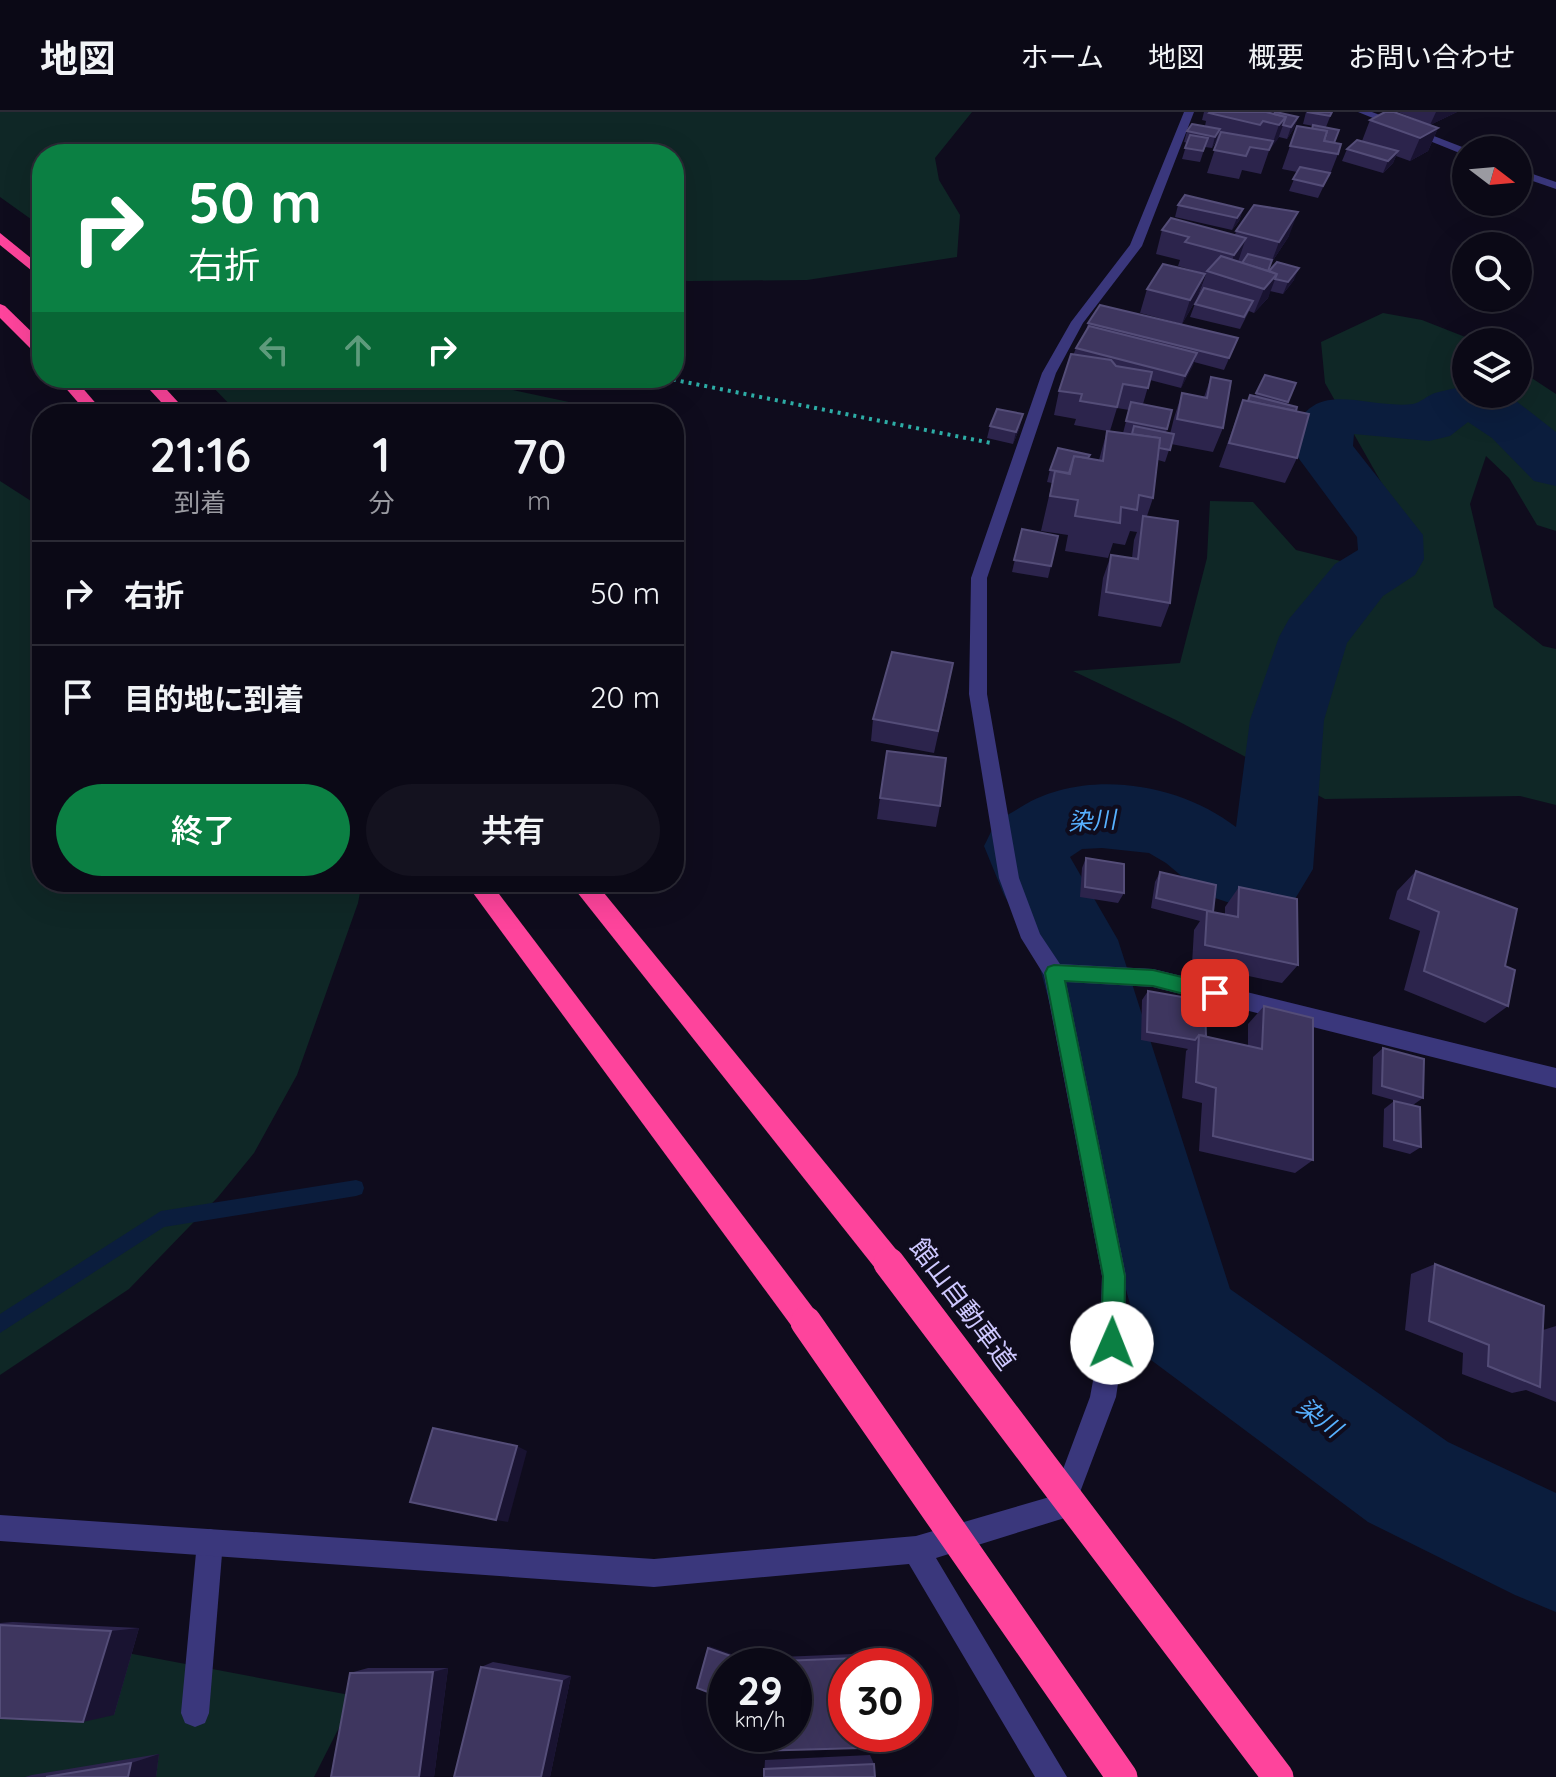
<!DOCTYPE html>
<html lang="ja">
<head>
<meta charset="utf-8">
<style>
	body { margin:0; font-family:Quicksand,"Noto Sans JP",sans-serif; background:#14121f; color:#f1f3f6; height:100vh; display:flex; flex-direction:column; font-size:30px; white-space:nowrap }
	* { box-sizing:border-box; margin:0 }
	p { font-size:26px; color:#9a9aa1 }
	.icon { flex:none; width:44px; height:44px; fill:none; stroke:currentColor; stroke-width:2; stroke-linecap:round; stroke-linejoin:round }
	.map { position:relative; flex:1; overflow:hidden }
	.side { position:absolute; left:32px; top:292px; width:652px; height:488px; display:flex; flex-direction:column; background:#0b0916; border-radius:32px; box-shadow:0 8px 32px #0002,0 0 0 2px #2b2a35 }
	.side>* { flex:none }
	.hud { position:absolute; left:32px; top:32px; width:652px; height:244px; border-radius:32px; box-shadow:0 8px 32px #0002,0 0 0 2px #2b2a35; background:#0b8043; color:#fff; overflow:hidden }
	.needle { width:52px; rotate:106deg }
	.fabs { position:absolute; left:1452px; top:24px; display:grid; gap:16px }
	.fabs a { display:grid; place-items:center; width:80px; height:80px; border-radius:50%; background:#0b0916; box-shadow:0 8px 32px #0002,0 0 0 2px #2b2a35; font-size:40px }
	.speed { position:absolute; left:708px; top:1536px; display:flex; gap:16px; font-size:40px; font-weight:700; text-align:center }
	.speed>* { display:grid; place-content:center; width:104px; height:104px; border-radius:50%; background:#0b0916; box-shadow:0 8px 32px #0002,0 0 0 2px #2b2a35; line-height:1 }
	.speed small { font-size:20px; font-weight:400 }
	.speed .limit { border:12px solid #d22; background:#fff; color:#111 }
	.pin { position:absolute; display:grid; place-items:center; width:68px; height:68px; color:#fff; margin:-34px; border-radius:16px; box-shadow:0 4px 12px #0006 }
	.me { position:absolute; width:88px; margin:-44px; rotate:1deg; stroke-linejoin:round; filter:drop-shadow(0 0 6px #0008) }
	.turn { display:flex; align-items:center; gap:28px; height:168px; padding:0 24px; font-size:36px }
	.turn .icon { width:104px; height:104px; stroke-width:2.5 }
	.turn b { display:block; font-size:56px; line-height:68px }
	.lanes { display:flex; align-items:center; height:76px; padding:0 24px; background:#0003; justify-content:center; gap:40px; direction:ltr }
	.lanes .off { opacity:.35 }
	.eta { display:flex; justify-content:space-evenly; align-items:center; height:136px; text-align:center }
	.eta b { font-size:48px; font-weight:600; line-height:56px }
	.action { display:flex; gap:16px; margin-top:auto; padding:16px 24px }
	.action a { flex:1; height:92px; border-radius:48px; background:#0b8043; color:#fff; font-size:32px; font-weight:600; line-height:92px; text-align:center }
	.action a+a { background:#14121f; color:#f1f3f6 }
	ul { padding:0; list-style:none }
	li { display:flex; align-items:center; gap:24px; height:104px; padding:0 24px; border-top:2px solid #2b2a35 }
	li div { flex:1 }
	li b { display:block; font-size:30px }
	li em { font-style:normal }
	header { display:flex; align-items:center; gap:48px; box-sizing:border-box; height:112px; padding:0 40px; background:#0b0916; border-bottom:2px solid #2b2a35 }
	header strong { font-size:38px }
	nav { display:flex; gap:44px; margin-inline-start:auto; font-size:28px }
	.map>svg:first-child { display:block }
	.green { fill:#0f2726 }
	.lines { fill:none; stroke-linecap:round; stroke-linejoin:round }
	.stream { fill:#0b1d3d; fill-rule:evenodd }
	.river { fill:#0b1d3d; fill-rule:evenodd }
	.path-far1 { stroke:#2dada6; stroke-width:3; stroke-dasharray:2 4; stroke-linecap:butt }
	.path { stroke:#2dada6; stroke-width:4; stroke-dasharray:3 5; stroke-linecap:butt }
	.service { fill:#3a377c; fill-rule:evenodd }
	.minor { fill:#3a377c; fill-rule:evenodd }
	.motorway { fill:#fe449c; fill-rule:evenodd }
	.motorway-bridge { stroke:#fe449c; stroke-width:31 }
	.wall { fill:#2c244c; fill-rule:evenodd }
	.shaded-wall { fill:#191331 }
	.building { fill:#3e365f; stroke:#544d78; stroke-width:2 }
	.route { fill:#0b8043; stroke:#07532c; stroke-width:2 }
	.labels { text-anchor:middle; stroke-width:8; stroke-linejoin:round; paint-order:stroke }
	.water-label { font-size:24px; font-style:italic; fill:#57b0fe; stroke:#0f0c1d }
	.near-street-label { font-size:26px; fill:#cec8ff; stroke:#0f0c1d }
</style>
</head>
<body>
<header>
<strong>地図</strong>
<nav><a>ホーム</a><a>地図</a><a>概要</a><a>お問い合わせ</a></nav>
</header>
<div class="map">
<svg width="1556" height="1665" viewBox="0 0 1556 1665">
	<rect width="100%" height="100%" fill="#0f0c1d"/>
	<g class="green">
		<polygon points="0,0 972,0 935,46 939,68 960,103 957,145 807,168 689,169 674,168 674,42 42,42 42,115 0,85"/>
		<polygon points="1383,201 1422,208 1478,230 1466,230 1466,282 1518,282 1518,257 1556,282 1556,419 1537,413 1509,366 1486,344 1470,392 1494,495 1543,534 1556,537 1556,693 1520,684 1325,687 1176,608 1073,559 1180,551 1207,446 1210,389 1253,390 1296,438 1409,466 1419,437 1325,271 1321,230"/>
		<polygon points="204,266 456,266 625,302 239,302"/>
		<polygon points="0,369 42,396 42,770 362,770 358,791 297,963 254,1041 218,1085 129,1177 0,1263"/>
		<polygon points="0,1517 355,1584 314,1665 0,1665"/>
	</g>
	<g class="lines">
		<polygon class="stream" points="356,1068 362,1070 364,1076 362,1082 356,1084 164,1115 0,1221 0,1202 161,1099"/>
		<path class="river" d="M1466,274V282H1503L1511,285L1556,320V374L1534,369L1492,326L1468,310L1450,324L1429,329L1354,322L1353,334L1423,423L1424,447L1415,463L1383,484L1347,531L1324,608L1313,757L1292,792L1263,802L1203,782L1166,751L1149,741L1102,736L1082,737L1070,745L1118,828L1230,1177L1448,1330L1556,1381V1500L1515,1483L1368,1410L1151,1248L1135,1211L1035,837L1004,783L984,734C988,727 991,718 996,712C1000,706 1010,702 1016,698C1079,655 1177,669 1236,715L1250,608L1279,525L1289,507L1335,452L1358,438L1357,425L1291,336C1304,259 1363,298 1413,292C1420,291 1428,283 1435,281C1445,278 1456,276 1466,274Z"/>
		<polyline class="path-far1" points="663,266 675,268"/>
		<polyline class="path" points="665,266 991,331"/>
		<polygon class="service" points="210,1417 220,1420 223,1430 209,1601 205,1611 195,1615 185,1611 181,1601 197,1430 200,1420"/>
		<g class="minor">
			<polygon points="1184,0 1194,0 1142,134 1083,211 1056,261 987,466 987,582 1019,766 1040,822 1060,852 1153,857 1556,956 1556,976 1153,875 1066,870 1126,1164 1124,1231 1116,1285 1071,1404 936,1446 1067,1665 1035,1665 909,1452 654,1475 0,1429 0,1403 654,1447 916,1424 1053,1384 1090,1285 1100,1231 1102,1164 1044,863 1021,826 999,766 969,582 971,466 1042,261 1071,210 1130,133"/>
			<polygon points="1358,0 1372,0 1470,38 1466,38 1466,43 1462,42"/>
			<polygon points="1518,57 1556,70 1556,77 1518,64"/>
		</g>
		<g class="motorway">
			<polygon points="0,121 42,155 42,167 0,133"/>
			<polygon points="0,192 5,194 42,230 42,244 36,242 0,206"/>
			<polygon points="57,266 74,266 105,302 88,302"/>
			<polygon points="139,266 156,266 189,302 172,302"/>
			<polygon points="465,770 490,770 816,1200 821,1210 816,1220 806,1225 796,1220"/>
			<polygon points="569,770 595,770 899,1141 903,1151 899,1161 889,1165 879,1161"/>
		</g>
		<g class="motorway-bridge">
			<polyline points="889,1151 1278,1665"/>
			<polyline points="806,1210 1122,1665"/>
		</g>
	</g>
	<g class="wall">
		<polygon points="1204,0 1268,0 1298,5 1294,16 1287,27 1279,25 1270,36 1261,62 1242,58 1239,67 1207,61 1218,28 1217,28 1212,36 1205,35 1200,50 1182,47 1187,31 1184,30 1187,19 1205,14 1206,9 1202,8"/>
		<polygon points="1306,0 1332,0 1326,15 1334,31 1338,42 1329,65 1328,65 1318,86 1289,79 1297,60 1282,57 1297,14 1312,17 1313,14 1303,12"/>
		<polygon points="1398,0 1457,0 1430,13"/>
		<polygon points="1370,8 1438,16 1428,39 1410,49 1396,44 1393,51 1383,61 1342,49 1347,37 1362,29"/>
		<polygon points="1178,93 1243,97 1239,109 1232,118 1175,105"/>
		<polygon points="1162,118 1235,123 1236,119 1289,124 1270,153 1268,159 1294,168 1283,182 1270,179 1268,186 1254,201 1249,199 1240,217 1190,205 1206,162 1178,154 1180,148 1156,142"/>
		<polygon points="1205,162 1197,186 1182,212 1140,201 1147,177"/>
		<path d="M1088,211L1238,226L1224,258L1194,250L1181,276L1150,268L1143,292L1172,298L1166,321L1170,322L1174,306L1182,281L1204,285L1211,265L1223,316L1213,340L1171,332L1165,350L1158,348L1153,386L1147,404L1170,491L1161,515L1098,504L1103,466L1111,443L1132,446L1134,428L1137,420L1130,419L1125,433L1113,431L1108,446L1065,439L1068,423L1041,419L1052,371L1047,370L1050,358L1089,347L1099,348L1107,319L1074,313L1076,307L1054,303L1059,279L1076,236L1086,219ZM1117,296L1129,298L1123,321L1110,319Z"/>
		<polygon points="1265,263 1296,271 1287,292 1296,299 1297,346 1285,371 1219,355 1243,288 1248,289 1255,284"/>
		<polygon points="990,314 1020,315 1013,332 987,326"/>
		<polygon points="1022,417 1051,454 1048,466 1012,460"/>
		<polygon points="949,574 934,641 871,629 873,607"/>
		<polygon points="880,686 940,694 936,715 877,707"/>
		<polygon points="1086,746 1124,781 1118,791 1080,785 1082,756"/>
		<polygon points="1416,759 1505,854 1508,894 1485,911 1404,878 1420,819 1389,807 1397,779"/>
		<polygon points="1160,760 1213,800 1225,802 1225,795 1239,775 1298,853 1282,871 1192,852 1194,818 1200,809 1151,796 1155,770"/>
		<polygon points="1148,879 1206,924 1248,934 1248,912 1264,894 1313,1048 1295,1061 1199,1039 1202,991 1182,986 1186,939 1188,937 1141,928 1142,888"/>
		<polygon points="1383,936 1423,986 1413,993 1421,1035 1410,1042 1383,1035 1384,997 1394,989 1411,993 1372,982 1373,945"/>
		<polygon points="1435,1152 1543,1218 1556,1214 1556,1290 1526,1278 1512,1281 1462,1262 1463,1241 1405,1218 1411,1162"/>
		<polygon points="13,1510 139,1516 114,1603 0,1606 0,1511"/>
		<polygon points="853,1542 857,1546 753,1550 754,1546"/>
		<polygon points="493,1550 571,1564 550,1665 454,1665 481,1555"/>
		<polygon points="368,1556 448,1556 434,1665 331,1665 350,1561"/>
		<polygon points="159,1642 156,1665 25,1665 32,1663"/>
		<polygon points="870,1643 874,1652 764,1665 765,1648"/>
	</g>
	<g class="shaded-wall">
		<polygon points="1436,0 1457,0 1430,13"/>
		<polygon points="1286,5 1278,27 1271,36 1279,13"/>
		<polygon points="1298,5 1294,16 1287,27 1291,15"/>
		<polygon points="1438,16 1428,39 1410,49 1420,26"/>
		<polygon points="1220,17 1216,29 1212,36 1215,25"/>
		<polygon points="1398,39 1393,51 1383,61 1388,49"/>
		<polygon points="1243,97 1239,109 1232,118 1237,106"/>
		<polygon points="1298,100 1289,124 1270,153 1266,165 1279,130"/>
		<polygon points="1246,126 1238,150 1226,167 1234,143"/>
		<polygon points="1299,156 1294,168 1283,182 1288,170"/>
		<polygon points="1205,162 1197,186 1182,212 1190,188"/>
		<polygon points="1277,162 1268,186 1254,201 1264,177"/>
		<polygon points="1197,241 1193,254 1181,276 1185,264"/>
		<polygon points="1023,302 1020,315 1013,332 1016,320"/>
		<polygon points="517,1334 527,1339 508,1410 496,1408"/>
		<polygon points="139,1516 114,1603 83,1610 111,1519"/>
		<polygon points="709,1534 746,1547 744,1554 708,1536"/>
		<polygon points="448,1556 434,1665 419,1665 433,1560"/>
		<polygon points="571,1564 550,1665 541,1665 562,1569"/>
		<polygon points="159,1642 156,1665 128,1665 131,1651"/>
	</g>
	<g class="building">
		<polygon points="1210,0 1266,0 1286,5 1279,13 1263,9 1260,13 1209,1"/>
		<polygon points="1275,0 1276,0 1298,5 1291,15 1283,13 1286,5 1274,2"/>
		<polygon points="1307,0 1332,0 1330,4"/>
		<polygon points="1385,0 1394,0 1438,16 1420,26 1370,8"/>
		<polygon points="1192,12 1220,17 1215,25 1187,19"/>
		<polygon points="1313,13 1339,18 1334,31 1324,29 1327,19 1312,17"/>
		<polygon points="1297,14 1327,19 1324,29 1341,32 1338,42 1290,34"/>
		<polygon points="1221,20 1273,29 1269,38 1250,35 1246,44 1214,38"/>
		<polygon points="1190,23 1208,26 1203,39 1185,36"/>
		<polygon points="1357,28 1398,39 1388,49 1347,37"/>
		<polygon points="1300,55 1330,61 1323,74 1293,67"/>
		<polygon points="1185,83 1243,97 1237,106 1178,93"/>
		<polygon points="1254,93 1298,100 1279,130 1236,119"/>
		<polygon points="1171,106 1246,126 1234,143 1185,130 1189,125 1162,118"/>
		<polygon points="1248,142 1272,148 1268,159 1242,151"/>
		<polygon points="1221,144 1277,162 1264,177 1207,159"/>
		<polygon points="1277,150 1299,156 1288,170 1275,167 1277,162 1269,159"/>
		<polygon points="1163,152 1205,162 1190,188 1147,177"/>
		<polygon points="1204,176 1253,189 1244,205 1195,192"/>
		<polygon points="1100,193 1238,226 1229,246 1088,211"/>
		<polygon points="1089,214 1197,241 1185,264 1076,236"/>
		<polygon points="1071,242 1111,248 1116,254 1152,260 1148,276 1123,272 1117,295 1080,289 1082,282 1059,279"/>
		<polygon points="1265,263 1296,271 1288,290 1256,281"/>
		<polygon points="1211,265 1231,269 1223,316 1177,307 1182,281 1207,286"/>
		<polygon points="1250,283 1297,295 1296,299 1248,289"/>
		<polygon points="1243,288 1309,302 1297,346 1229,331"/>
		<polygon points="1131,290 1172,298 1167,317 1126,309"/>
		<polygon points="997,297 1023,302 1016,320 990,314"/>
		<polygon points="1134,314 1174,322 1170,338 1159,336 1160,326 1132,322"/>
		<polygon points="1107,319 1160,326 1153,386 1139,383 1137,398 1121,395 1120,411 1075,404 1078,388 1050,384 1055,359 1070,362 1074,344 1103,349"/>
		<polygon points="1058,336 1090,343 1088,346 1074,344 1069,361 1050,358"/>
		<polygon points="1143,404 1178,409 1170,491 1106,480 1111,443 1138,447"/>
		<polygon points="1022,417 1058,424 1051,454 1014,448"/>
		<polygon points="892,540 953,551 938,619 873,607"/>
		<polygon points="887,639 946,646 940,694 880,686"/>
		<polygon points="1086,746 1124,752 1124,781 1085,775"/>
		<polygon points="1416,759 1517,797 1505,854 1515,858 1508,894 1424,859 1439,800 1408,787"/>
		<polygon points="1160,760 1216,773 1213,800 1156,786"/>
		<polygon points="1239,775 1297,787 1298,853 1205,833 1207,799 1238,805"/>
		<polygon points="1148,879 1205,889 1206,924 1199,923 1195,928 1147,920"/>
		<polygon points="1264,894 1313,906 1313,1048 1213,1024 1216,976 1196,970 1199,923 1262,937"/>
		<polygon points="1383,936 1424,947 1423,986 1382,974"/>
		<polygon points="1394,989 1420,995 1421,1035 1394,1028"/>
		<polygon points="1435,1152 1544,1194 1540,1275 1488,1254 1489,1233 1429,1209"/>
		<polygon points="433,1316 517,1334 496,1408 410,1390"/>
		<polygon points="0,1513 111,1519 83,1610 0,1606"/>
		<polygon points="708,1536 745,1549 744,1554 726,1554 726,1587 697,1576"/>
		<polygon points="857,1546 857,1554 846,1554 846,1622 860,1622 861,1636 755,1639 755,1622 794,1622 794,1554 753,1554 753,1550"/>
		<polygon points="481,1555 562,1569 541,1665 454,1665"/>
		<polygon points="433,1560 419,1665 331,1665 350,1561"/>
		<polygon points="131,1651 128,1665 46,1665"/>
		<polygon points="874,1652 875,1665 764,1665 764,1657"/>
	</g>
	<polygon class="route" points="1054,853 1153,858 1215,873 1221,876 1224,881 1221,887 1215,890 1153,874 1065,869 1125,1164 1124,1231 1120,1239 1112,1242 1104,1239 1101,1231 1103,1164 1045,861 1048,855"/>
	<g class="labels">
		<g class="water-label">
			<text transform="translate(1092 709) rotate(-3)" y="8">染川</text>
			<text transform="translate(1319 1306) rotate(36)" y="8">染川</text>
		</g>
		<g class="near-street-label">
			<text transform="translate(963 1192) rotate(53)" y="9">館山自動車道</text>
		</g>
	</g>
</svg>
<div class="fabs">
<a><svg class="needle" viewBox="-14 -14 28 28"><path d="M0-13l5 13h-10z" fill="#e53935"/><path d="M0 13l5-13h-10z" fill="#9a9aa1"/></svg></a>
<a><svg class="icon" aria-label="search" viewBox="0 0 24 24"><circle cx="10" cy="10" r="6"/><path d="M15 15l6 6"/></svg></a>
<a><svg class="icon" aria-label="layers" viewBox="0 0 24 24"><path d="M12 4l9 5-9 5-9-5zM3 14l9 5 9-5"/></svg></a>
</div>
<div class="speed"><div>29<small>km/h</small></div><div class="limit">30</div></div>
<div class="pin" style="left:1215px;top:881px;background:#d93025"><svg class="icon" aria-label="arrive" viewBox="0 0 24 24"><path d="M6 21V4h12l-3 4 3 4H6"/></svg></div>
<svg class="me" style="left:1112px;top:1231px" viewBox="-20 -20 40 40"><circle r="19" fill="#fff"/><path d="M0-13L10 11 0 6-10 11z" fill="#0b8043"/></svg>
<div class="hud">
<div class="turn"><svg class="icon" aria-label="right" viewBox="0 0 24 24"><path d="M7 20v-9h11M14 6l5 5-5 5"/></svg><div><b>50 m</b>右折</div></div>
<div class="lanes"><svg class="icon off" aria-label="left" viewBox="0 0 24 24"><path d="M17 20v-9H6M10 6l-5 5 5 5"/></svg><svg class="icon off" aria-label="ahead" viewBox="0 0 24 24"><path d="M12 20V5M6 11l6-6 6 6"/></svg><svg class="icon" aria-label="right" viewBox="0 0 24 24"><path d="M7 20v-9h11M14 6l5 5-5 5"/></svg></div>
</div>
<section class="side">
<div class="eta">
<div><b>21:16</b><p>到着</p></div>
<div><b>1</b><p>分</p></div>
<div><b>70</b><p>m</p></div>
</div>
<ul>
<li><svg class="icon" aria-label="right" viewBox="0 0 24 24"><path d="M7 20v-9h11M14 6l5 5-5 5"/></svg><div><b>右折</b></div><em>50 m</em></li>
<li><svg class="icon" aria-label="arrive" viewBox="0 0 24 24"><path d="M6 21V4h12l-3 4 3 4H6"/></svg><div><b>目的地に到着</b></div><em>20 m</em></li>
</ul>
<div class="action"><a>終了</a><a>共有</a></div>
</section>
</div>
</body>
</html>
